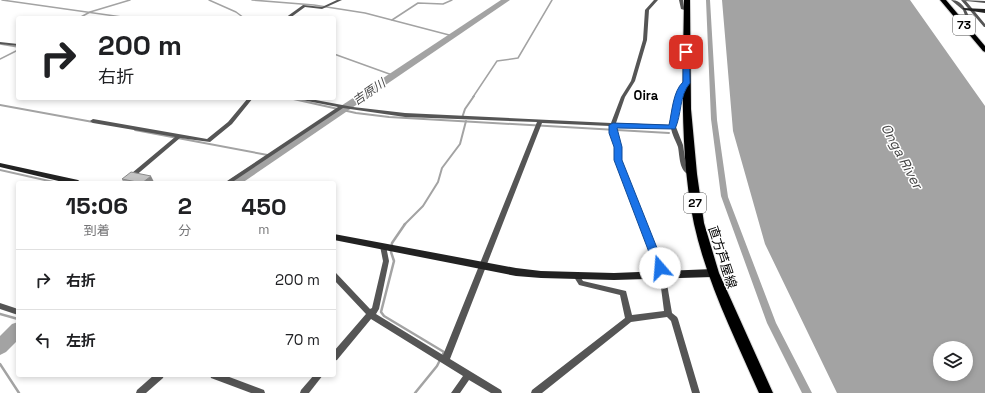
<!DOCTYPE html>
<html lang="ja">
<head>
<meta charset="utf-8">
<style>
	body { margin:0; font-family:"Space Grotesk","Noto Sans JP",sans-serif; background:#f6f6f6; color:#202124; height:100vh; display:flex; flex-direction:column; font-size:15px; white-space:nowrap }
	* { box-sizing:border-box; margin:0 }
	p { font-size:13px; color:#757577 }
	.icon { flex:none; width:22px; height:22px; fill:none; stroke:currentColor; stroke-width:2; stroke-linecap:round; stroke-linejoin:round }
	.map { position:relative; flex:1; overflow:hidden }
	.side { position:absolute; left:16px; top:181px; width:320px; height:196px; display:flex; flex-direction:column; background:#fff; border-radius:4px; box-shadow:0 2px 6px #0003 }
	.side>* { flex:none }
	.guide { position:absolute; left:16px; top:16px; width:320px; height:84px; border-radius:4px; box-shadow:0 2px 6px #0003; background:#fff; color:#202124; overflow:hidden }
	.controls { position:absolute; left:933px; top:341px; display:grid; gap:8px }
	.controls a { display:grid; place-items:center; width:40px; height:40px; border-radius:50%; background:#fff; box-shadow:0 2px 6px #0003; font-size:20px }
	.pin { position:absolute; display:grid; place-items:center; width:34px; height:34px; color:#fff; margin:-17px; border-radius:8px; box-shadow:0 2px 6px #0006 }
	.me { position:absolute; width:44px; margin:-22px; rotate:342deg; stroke-linejoin:round; filter:drop-shadow(0 0 3px #0008) }
	.turn { display:flex; align-items:center; gap:14px; height:84px; padding:0 16px; font-size:18px }
	.turn .icon { width:52px; height:52px; stroke-width:2.5 }
	.turn b { display:block; font-size:28px; line-height:34px }
	.eta { display:flex; justify-content:space-evenly; align-items:center; height:68px; text-align:center }
	.eta b { font-size:24px; font-weight:600; line-height:28px }
	ul { padding:0; list-style:none }
	li { display:flex; align-items:center; gap:12px; height:60px; padding:0 16px; border-top:1px solid #e0e0e0 }
	li div { flex:1 }
	li b { display:block; font-size:15px }
	li em { font-style:normal }
	.map>svg:first-child { display:block }
	.water { fill:#a3a3a3; fill-rule:evenodd }
	.lines { fill:none; stroke-linecap:round; stroke-linejoin:round }
	.stream-far2 { stroke:#a3a3a3; stroke-width:1.5 }
	.stream-far1 { stroke:#a3a3a3; stroke-width:2 }
	.stream { stroke:#a3a3a3; stroke-width:2.5 }
	.river { fill:#a3a3a3; fill-rule:evenodd }
	.primary-casing { stroke:#dbdbdb; stroke-width:2 }
	.street { fill:#555; fill-rule:evenodd }
	.secondary { fill:#222; fill-rule:evenodd }
	.primary { fill:#000; fill-rule:evenodd }
	.wall { fill:#a9a9a9 }
	.shaded-wall { fill:#898989 }
	.building { fill:#c4c4c4; stroke:#898989 }
	.route { fill:#1a73e8; stroke:#114b97 }
	.labels { text-anchor:middle; stroke-width:3; stroke-linejoin:round; paint-order:stroke }
	.shield { fill:#fff; stroke:#4c4c4c; stroke-width:1 }
	.shield-label { font-size:12px; font-weight:bold; fill:#000 }
	.far-water-label { font-size:12px; font-style:italic; fill:#444; stroke:#fff }
	.far-quarter-label { font-size:13px; font-weight:bold; fill:#000; stroke:#fff }
	.street-label { font-size:13px; fill:#000; stroke:#fff }
	.water-label { font-size:14px; font-style:italic; fill:#444; stroke:#fff }
</style>
</head>
<body>
<div class="map">
<svg width="985" height="393" viewBox="0 0 985 393">
	<rect width="100%" height="100%" fill="#fff"/>
	<g class="water">
		<polygon points="706,0 710,0 717,120 728,197 776,323 812,393 802,393 767,323 721,196 711,119"/>
		<path d="M722,0H910L985,106V393H837L765,244L733,131ZM940,348H966V374H940Z"/>
	</g>
	<g class="lines">
		<g class="stream-far2">
			<polyline points="2,0 129,18"/>
			<polyline points="209,0 236,12 244,18"/>
			<polyline points="252,0 314,5 365,13 453,36"/>
			<polyline points="79,18 90,12 130,0"/>
			<polyline points="392,20 418,3 443,4 452,0"/>
			<polyline points="0,44 18,47"/>
			<polyline points="334,54 395,76"/>
			<polyline points="0,59 18,50"/>
			<polyline points="473,97 497,61 518,58 552,0"/>
		</g>
		<g class="stream-far1">
			<polyline points="289,98 356,113 389,117 669,133"/>
			<polyline points="0,105 93,122"/>
			<polyline points="462,118 465,109 474,96"/>
			<polyline points="135,130 273,156"/>
			<polyline points="0,170 58,183"/>
			<polyline points="404,225 423,206 438,182 442,168 460,144 466,121"/>
		</g>
		<g class="stream">
			<polyline points="405,224 392,243 391,252 394,261 381,312 384,316 444,352 437,366 415,393"/>
			<polyline points="0,314 18,319"/>
			<polyline points="0,364 19,393"/>
		</g>
		<g class="river">
			<polygon points="501,0 510,0 242,183 227,183 229,180"/>
			<polygon points="18,322 18,340 6,352 0,355 0,336 12,324"/>
		</g>
		<g class="primary-casing">
			<g id="primary">
				<path d="M684,0H690L691,109L697,174L704,223L719,273L773,393H759C735,338 707,283 694,224C679,153 683,72 684,0Z"/>
				<polygon points="940,0 946,0 985,46 985,52 983,51"/>
			</g>
		</g>
		<g class="street">
			<polygon points="337,0 342,0 322,9 305,7 290,18 285,18 303,5 322,7"/>
			<path d="M654,0H658L649,10L647,40L635,81L625,97L616,123L671,125C674,110 674,95 684,82H688V83L685,88L681,98L676,127L683,145L686,165L690,170L695,174L694,175C679,176 680,157 678,147C676,141 672,135 671,128L616,126V133L621,147V160L663,268L662,270L660,271L658,270L657,268L615,160V147L610,133V126L542,123L450,359L501,390L502,393H491L469,380L460,393H451L463,376L371,319L337,360L334,361V351L366,314L334,280V272L336,273L370,309L372,308L383,261L380,246L381,244H385L386,246L389,261L379,309L376,314L443,355L537,122L405,117L343,108L231,183H224L338,107L297,99L295,98H305L353,107L405,113L611,123L621,97L631,81L643,40L645,10Z"/>
			<polygon points="679,0 683,0 684,7 688,9 688,11 681,9"/>
			<path d="M951,0C964,0 968,14 972,24L971,25L964,26V24L968,23L963,10Z"/>
			<polygon points="961,0 985,1 985,3 966,1 985,24 985,27 984,27"/>
			<polygon points="0,42 18,44 18,46 0,44"/>
			<polygon points="248,98 253,98 232,124 210,142 180,138 127,183 120,183 175,137 93,123 90,121 93,119 207,139 228,122"/>
			<polygon points="577,274 579,275 583,281 626,291 632,315 664,311 660,280 662,278 664,277 666,278 672,313 677,317 678,319 700,393 692,393 671,321 667,317 631,322 542,393 531,393 532,390 625,318 620,295 579,285 574,277 575,275"/>
			<polygon points="0,303 18,309 18,315 0,309"/>
			<polygon points="154,375 164,375 163,378 146,393 136,393 137,390"/>
			<polygon points="210,375 224,375 264,390 265,393 251,393 211,378"/>
			<polygon points="314,375 323,375 309,393 300,393 301,390"/>
		</g>
		<g class="secondary">
			<polygon points="963,8 985,9 985,13 965,10 963,9"/>
			<polygon points="0,163 78,180 82,183 67,183 0,167"/>
			<polygon points="334,234 516,268 541,271 614,273 713,269 716,270 718,273 716,276 713,277 614,280 541,278 516,276 334,240"/>
		</g>
		<use href="#primary" class="primary"/>
	</g>
	<polygon class="wall" points="122,179 154,182 153,183 124,183"/>
	<polygon class="shaded-wall" points="151,176 154,182 153,183 142,183"/>
	<polygon class="building" points="131,172 151,176 142,183 122,179"/>
	<path class="route" d="M686,50L689,52L690,83C679,96 682,114 675,129L617,128L622,147V160L665,268L660,272L655,268L614,160V147L609,133V125L613,123L669,125C672,112 673,91 683,82V52Z"/>
	<g class="labels">
		<g class="shield">
			<rect x="953" y="15" width="22" height="20" rx="3"/>
			<rect x="684" y="193" width="22" height="20" rx="3"/>
		</g>
		<g class="shield-label">
			<text x="964" y="29">73</text>
			<text x="695" y="207">27</text>
		</g>
		<g class="far-water-label">
			<text transform="translate(369 92) rotate(-34)" y="4">吉原川</text>
		</g>
		<g class="far-quarter-label">
			<text x="646" y="100">Oira</text>
		</g>
		<g class="street-label">
			<text transform="translate(723 257) rotate(72)" y="5">直方芦屋線</text>
		</g>
		<g class="water-label">
			<text transform="translate(902 156) rotate(62)" y="5">Onga River</text>
		</g>
	</g>
</svg>
<div class="controls">
<a><svg class="icon" aria-label="layers" viewBox="0 0 24 24"><path d="M12 4l9 5-9 5-9-5zM3 14l9 5 9-5"/></svg></a>
</div>
<div class="pin" style="left:686px;top:52px;background:#d93025"><svg class="icon" aria-label="arrive" viewBox="0 0 24 24"><path d="M6 21V4h12l-3 4 3 4H6"/></svg></div>
<svg class="me" style="left:660px;top:268px" viewBox="-20 -20 40 40"><circle r="19" fill="#fff"/><path d="M0-13L10 11 0 6-10 11z" fill="#1a73e8"/></svg>
<div class="guide">
<div class="turn"><svg class="icon" aria-label="right" viewBox="0 0 24 24"><path d="M7 20v-9h11M14 6l5 5-5 5"/></svg><div><b>200 m</b>右折</div></div>
</div>
<section class="side">
<div class="eta">
<div><b>15:06</b><p>到着</p></div>
<div><b>2</b><p>分</p></div>
<div><b>450</b><p>m</p></div>
</div>
<ul>
<li><svg class="icon" aria-label="right" viewBox="0 0 24 24"><path d="M7 20v-9h11M14 6l5 5-5 5"/></svg><div><b>右折</b></div><em>200 m</em></li>
<li><svg class="icon" aria-label="left" viewBox="0 0 24 24"><path d="M17 20v-9H6M10 6l-5 5 5 5"/></svg><div><b>左折</b></div><em>70 m</em></li>
</ul>
</section>
</div>
</body>
</html>
